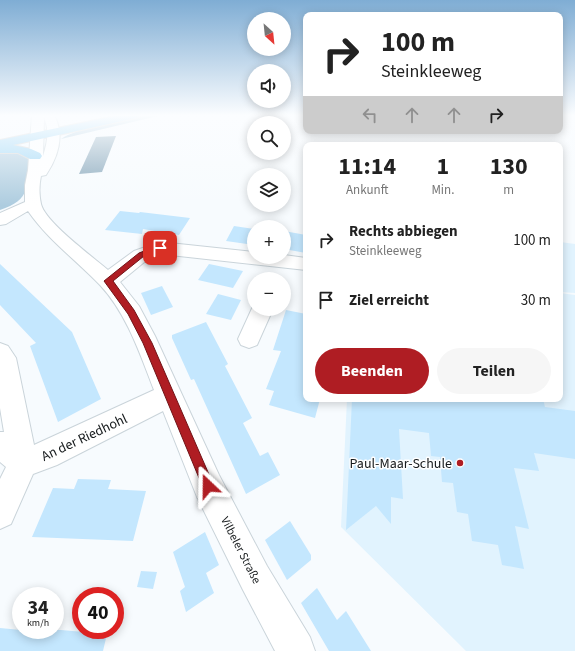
<!DOCTYPE html>
<html lang="de">
<head>
<meta charset="utf-8">
<style>
	body { margin:0; font-family:"Source Sans 3",sans-serif; background:#f6f6f6; color:#222; height:100vh; display:flex; flex-direction:column; font-size:15px; white-space:nowrap }
	* { box-sizing:border-box; margin:0 }
	p { font-size:13px; color:#767676 }
	.icon { flex:none; width:22px; height:22px; fill:none; stroke:currentColor; stroke-width:2; stroke-linecap:round; stroke-linejoin:round }
	.map { position:relative; flex:1; overflow:hidden }
	.drawer { position:absolute; left:303px; top:142px; width:260px; height:260px; display:flex; flex-direction:column; background:#fff; border-radius:8px; box-shadow:0 2px 10px #0003 }
	.drawer>* { flex:none }
	.top-card { position:absolute; left:303px; top:12px; width:260px; height:122px; border-radius:8px; box-shadow:0 2px 10px #0003; background:#fff; color:#222; overflow:hidden }
	.needle { width:26px; rotate:153deg }
	.tools { position:absolute; left:247px; top:12px; display:grid; gap:8px }
	.tools a { display:grid; place-items:center; width:44px; height:44px; border-radius:50%; background:#fff; box-shadow:0 2px 10px #0003; font-size:20px }
	.speed { position:absolute; left:12px; top:587px; display:flex; gap:8px; font-size:20px; font-weight:700; text-align:center }
	.speed>* { display:grid; place-content:center; width:52px; height:52px; border-radius:50%; background:#fff; box-shadow:0 2px 10px #0003; line-height:1 }
	.speed small { font-size:10px; font-weight:400 }
	.speed .limit { border:6px solid #d22; background:#fff; color:#111 }
	.pin { position:absolute; display:grid; place-items:center; width:34px; height:34px; color:#fff; margin:-17px; border-radius:8px; box-shadow:0 2px 6px #0006 }
	.me { position:absolute; width:44px; margin:-22px; rotate:337deg; stroke-linejoin:round; filter:drop-shadow(0 0 3px #0008) }
	.turn { display:flex; align-items:center; gap:14px; height:84px; padding:0 12px; font-size:18px }
	.turn .icon { width:52px; height:52px; stroke-width:2.5 }
	.turn b { display:block; font-size:28px; line-height:34px }
	.lanes { display:flex; align-items:center; height:38px; padding:0 12px; background:#0003; justify-content:center; gap:20px; direction:ltr }
	.lanes .off { opacity:.35 }
	.eta { display:flex; justify-content:space-evenly; align-items:center; height:68px; text-align:center }
	.eta b { font-size:24px; font-weight:700; line-height:28px }
	.button { display:flex; gap:8px; margin-top:auto; padding:8px 12px }
	.button a { flex:1; height:46px; border-radius:24px; background:#af1d23; color:#fff; font-size:16px; font-weight:700; line-height:46px; text-align:center }
	.button a+a { background:#f6f6f6; color:#222 }
	ul { padding:0; list-style:none }
	li { display:flex; align-items:center; gap:12px; height:60px; padding:0 12px }
	li div { flex:1 }
	li b { display:block; font-size:15px }
	li em { font-style:normal }
	.map>svg:first-child { display:block }
	.built { fill:#e1f3fe }
	.green { fill:#adccdf }
	.water { fill:#81a2b7 }
	.building { fill:#c4e7fe }
	.lines { fill:none; stroke-linecap:round; stroke-linejoin:round }
	.minor-casing { stroke:#cad4da; stroke-width:2 }
	.major-casing { stroke:#d5d6d6; stroke-width:2 }
	.minor { fill:#fff; fill-rule:evenodd }
	.major { fill:#98d4f5; fill-rule:evenodd }
	.route { fill:#af1d23; stroke:#721317 }
	.poi-dot { fill:#af1d23; stroke:#fff; stroke-width:1.5 }
	.labels { text-anchor:middle; stroke-width:3; stroke-linejoin:round; paint-order:stroke }
	.street-label { font-size:12px; fill:#161a1c; stroke:#fff }
	.near-street-label { font-size:14px; fill:#161a1c; stroke:#fff }
	.near-poi-label { font-size:14px; fill:#161a1c; stroke:#fff; text-anchor:end }
</style>
</head>
<body>
<div class="map">
<svg width="575" height="651" viewBox="0 0 575 651">
	<rect width="100%" height="100%" fill="#f7fbfe"/>
	<g class="built">
		<polygon points="560,242 575,244 575,293 560,292"/>
		<polygon points="560,293 575,295 575,651 466,651 341,527 347,399 560,399"/>
	</g>
	<g class="green">
		<path d="M144,115H162L61,139C76,128 123,120 144,115Z"/>
		<path d="M0,150H12L30,156C28,185 31,200 0,210Z"/>
	</g>
	<polygon class="water" points="116,136 102,172 79,174 96,137"/>
	<g class="building">
		<polygon points="120,211 139,213 140,212 190,218 179,235 143,229 142,234 105,230"/>
		<polygon points="234,226 254,229 254,245 226,241"/>
		<polygon points="284,231 306,235 306,253 284,249"/>
		<polygon points="0,264 72,332 101,399 58,422 30,346 36,343 0,305"/>
		<polygon points="209,264 243,271 233,288 198,280"/>
		<polygon points="162,286 173,307 151,315 141,293"/>
		<polygon points="218,294 241,300 231,320 206,314"/>
		<polygon points="286,310 306,314 306,399 320,399 315,418 269,405 274,391 266,389 281,351 273,350"/>
		<polygon points="206,322 228,364 225,366 252,418 243,423 260,456 268,452 280,475 246,494 194,379 191,380 172,338 172,335"/>
		<polygon points="352,399 543,399 545,407 575,411 575,459 534,453 539,471 514,468 529,529 515,526 524,569 502,565 498,545 472,541 468,514 457,512 453,483 442,482 440,457 431,456 429,433 399,429 403,499 391,497 391,524 376,506 346,530"/>
		<polygon points="78,479 111,480 108,489 146,491 133,541 32,537 53,488 74,489"/>
		<polygon points="290,521 311,555 311,560 287,580 265,540"/>
		<polygon points="205,532 219,565 206,573 214,593 186,612 180,591 185,587 173,552"/>
		<polygon points="141,571 157,572 153,589 137,587"/>
		<polygon points="317,588 337,620 346,611 371,651 329,651 301,603"/>
		<polygon points="0,628 21,630 61,630 107,634 103,651 0,651"/>
	</g>
	<g class="lines">
		<g class="minor-casing">
			<g id="minor">
				<path d="M32,115H54C65,135 58,157 46,175L41,176C39,185 39,195 41,204C45,222 93,257 108,270L134,251L160,242L254,252V257H284V255L306,258V270L161,254L148,259L120,282L139,306L155,336L219,475L267,566L310,637L315,651H275L243,590L197,497L163,411L57,465L33,474L11,524L0,529V479L6,467L0,462V432H4L0,408V343L8,346L16,358L34,445L154,390C140,354 127,314 100,285C76,260 48,240 28,211L6,224L0,225V213L25,202V185L28,170ZM44,118C50,130 47,144 43,156Z"/>
				<polygon points="254,304 254,309 273,309 257,345 249,348 241,345 238,339"/>
			</g>
		</g>
		<g class="major-casing">
			<polygon id="major" points="119,115 142,115 136,118 13,145 31,149 40,153 42,156 40,159 30,159 18,153 0,153 0,140"/>
		</g>
		<use href="#minor" class="minor"/>
		<use href="#major" class="major"/>
	</g>
	<linearGradient id="sky" x2="0" y2="1"><stop stop-color="#7fadd4"/><stop offset="0.56" stop-color="#fbfdff"/><stop offset="1" stop-color="#fbfdff" stop-opacity="0"/></linearGradient>
	<rect width="575" height="206" fill="url(#sky)"/>
	<polygon class="route" points="160,245 164,248 162,249 144,256 113,281 134,310 152,343 214,486 213,490 208,492 204,490 143,343 128,314 104,281 139,253"/>
	<circle class="poi-dot" cx="460" cy="463" r="4"/>
	<g class="labels">
		<g class="street-label">
			<text transform="translate(241 550) rotate(63)" y="4">Vilbeler Straße</text>
		</g>
		<g class="near-street-label">
			<text transform="translate(84 437) rotate(-25)" y="5">An der Riedhohl</text>
		</g>
		<g class="near-poi-label">
			<text x="452" y="468">Paul-Maar-Schule</text>
		</g>
	</g>
</svg>
<div class="tools">
<a><svg class="needle" viewBox="-14 -14 28 28"><path d="M0-13l5 13h-10z" fill="#e53935"/><path d="M0 13l5-13h-10z" fill="#767676"/></svg></a>
<a><svg class="icon" aria-label="sound" viewBox="0 0 24 24"><path d="M4 9h4l5-4v14l-5-4H4zM17 9q2 3 0 6"/></svg></a>
<a><svg class="icon" aria-label="search" viewBox="0 0 24 24"><circle cx="10" cy="10" r="6"/><path d="M15 15l6 6"/></svg></a>
<a><svg class="icon" aria-label="layers" viewBox="0 0 24 24"><path d="M12 4l9 5-9 5-9-5zM3 14l9 5 9-5"/></svg></a>
<a>+</a>
<a>−</a>
</div>
<div class="speed"><div>34<small>km/h</small></div><div class="limit">40</div></div>
<div class="pin" style="left:160px;top:248px;background:#d93025"><svg class="icon" aria-label="arrive" viewBox="0 0 24 24"><path d="M6 21V4h12l-3 4 3 4H6"/></svg></div>
<svg class="me" style="left:208px;top:486px" viewBox="-20 -20 40 40"><path d="M0-17L14 15 0 8-14 15z" fill="#af1d23" stroke="#fff" stroke-width="4"/></svg>
<div class="top-card">
<div class="turn"><svg class="icon" aria-label="right" viewBox="0 0 24 24"><path d="M7 20v-9h11M14 6l5 5-5 5"/></svg><div><b>100 m</b>Steinkleeweg</div></div>
<div class="lanes"><svg class="icon off" aria-label="left" viewBox="0 0 24 24"><path d="M17 20v-9H6M10 6l-5 5 5 5"/></svg><svg class="icon off" aria-label="ahead" viewBox="0 0 24 24"><path d="M12 20V5M6 11l6-6 6 6"/></svg><svg class="icon off" aria-label="ahead" viewBox="0 0 24 24"><path d="M12 20V5M6 11l6-6 6 6"/></svg><svg class="icon" aria-label="right" viewBox="0 0 24 24"><path d="M7 20v-9h11M14 6l5 5-5 5"/></svg></div>
</div>
<section class="drawer">
<div class="eta">
<div><b>11:14</b><p>Ankunft</p></div>
<div><b>1</b><p>Min.</p></div>
<div><b>130</b><p>m</p></div>
</div>
<ul>
<li><svg class="icon" aria-label="right" viewBox="0 0 24 24"><path d="M7 20v-9h11M14 6l5 5-5 5"/></svg><div><b>Rechts abbiegen</b><p>Steinkleeweg</p></div><em>100 m</em></li>
<li><svg class="icon" aria-label="arrive" viewBox="0 0 24 24"><path d="M6 21V4h12l-3 4 3 4H6"/></svg><div><b>Ziel erreicht</b></div><em>30 m</em></li>
</ul>
<div class="button"><a>Beenden</a><a>Teilen</a></div>
</section>
</div>
</body>
</html>
